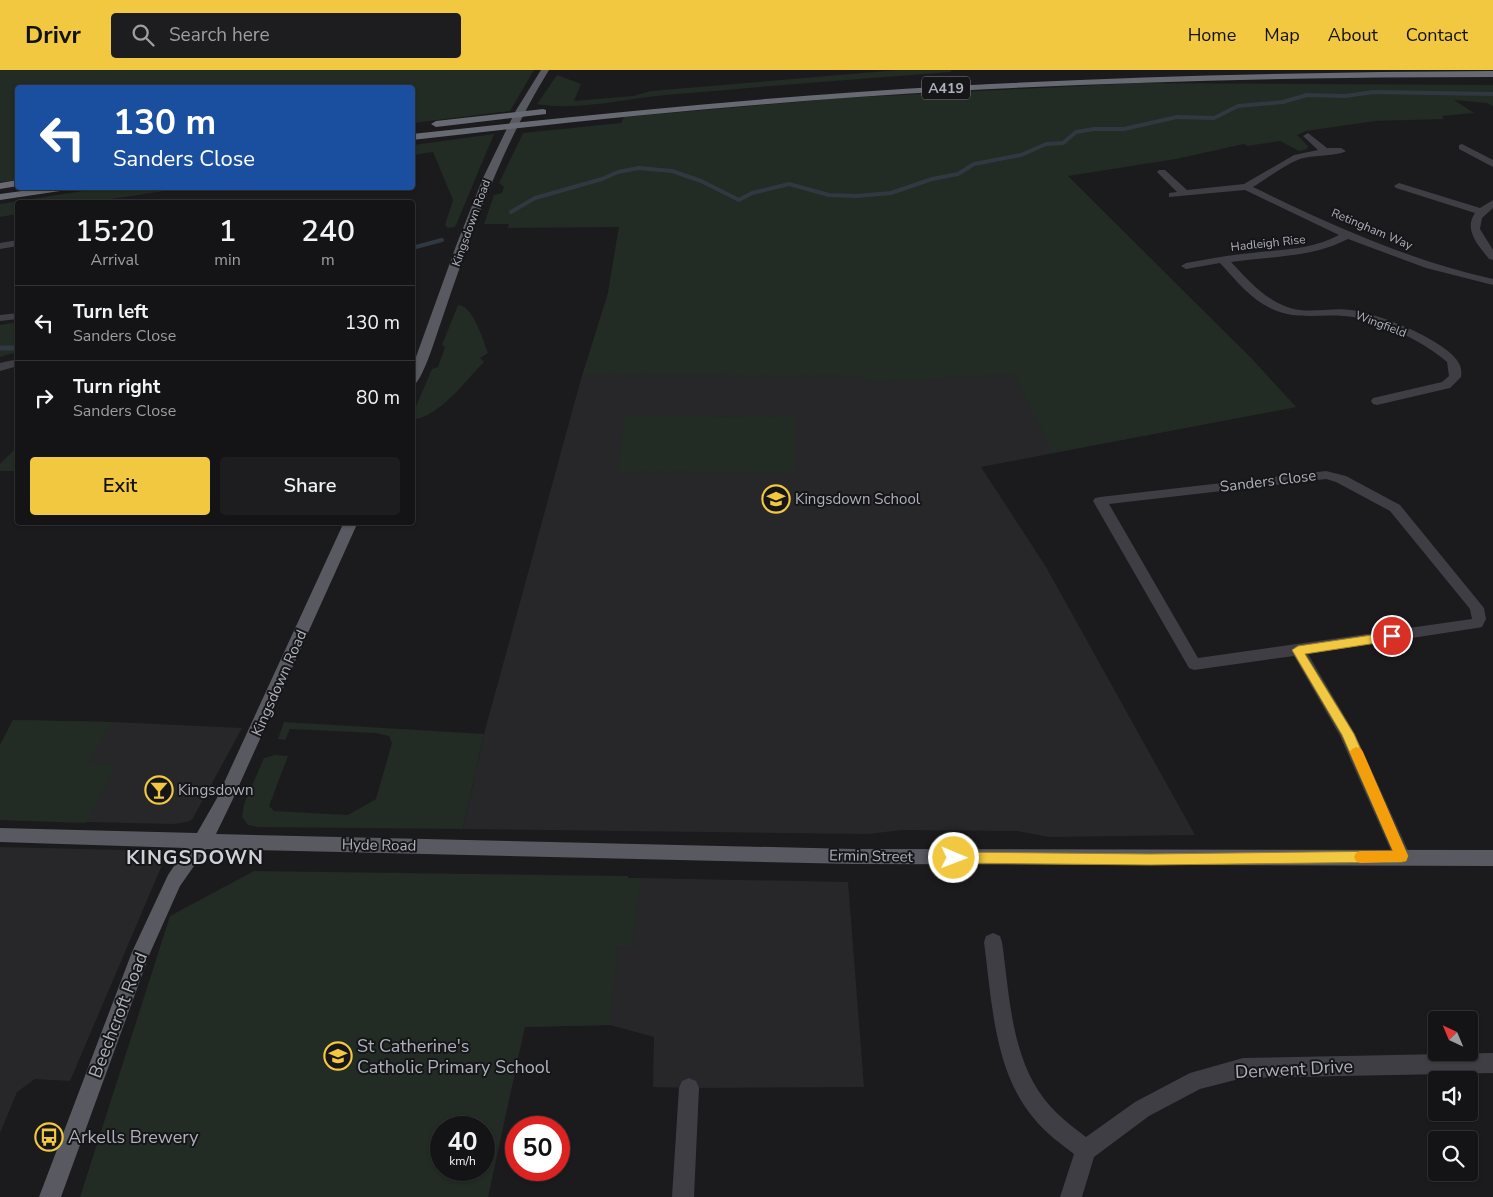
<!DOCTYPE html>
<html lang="en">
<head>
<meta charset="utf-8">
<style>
	body { margin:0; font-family:"Nunito Sans",sans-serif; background:#1d1d1f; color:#f1f3f6; height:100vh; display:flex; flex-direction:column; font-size:19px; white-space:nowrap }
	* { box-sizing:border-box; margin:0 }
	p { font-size:16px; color:#9d9ea1 }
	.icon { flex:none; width:28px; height:28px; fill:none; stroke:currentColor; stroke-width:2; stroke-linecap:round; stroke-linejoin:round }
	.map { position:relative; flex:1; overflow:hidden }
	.sheet { position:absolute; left:15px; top:130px; width:400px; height:325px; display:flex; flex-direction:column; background:#141416; border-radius:5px; box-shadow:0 1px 4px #0004,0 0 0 1px #333335 }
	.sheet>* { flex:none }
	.hud { position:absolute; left:15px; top:15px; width:400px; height:105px; border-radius:5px; box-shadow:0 1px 4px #0004,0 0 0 1px #333335; background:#1a4fa0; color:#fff; overflow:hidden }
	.needle { width:32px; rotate:316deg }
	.tools { position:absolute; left:1428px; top:941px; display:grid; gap:10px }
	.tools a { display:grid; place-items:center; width:50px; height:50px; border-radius:5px; background:#141416; box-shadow:0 1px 4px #0004,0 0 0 1px #333335; font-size:25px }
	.speed { position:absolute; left:430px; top:1046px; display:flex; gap:10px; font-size:25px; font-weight:700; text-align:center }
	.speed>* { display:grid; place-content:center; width:65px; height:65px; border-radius:50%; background:#141416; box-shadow:0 1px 4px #0004,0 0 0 1px #333335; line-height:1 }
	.speed small { font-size:12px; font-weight:400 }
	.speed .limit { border:8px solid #d22; background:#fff; color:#111 }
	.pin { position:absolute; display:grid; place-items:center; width:42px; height:42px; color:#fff; margin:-21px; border:2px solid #fff; border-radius:50%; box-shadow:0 1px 5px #0007 }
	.me { position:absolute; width:55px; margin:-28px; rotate:91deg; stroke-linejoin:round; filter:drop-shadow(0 0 4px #0008) }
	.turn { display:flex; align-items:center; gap:18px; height:105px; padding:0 15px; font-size:22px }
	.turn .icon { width:65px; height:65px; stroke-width:2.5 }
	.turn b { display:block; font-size:35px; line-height:42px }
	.eta { display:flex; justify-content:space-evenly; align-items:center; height:85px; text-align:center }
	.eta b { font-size:30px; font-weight:600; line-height:35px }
	.button { display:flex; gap:10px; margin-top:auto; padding:10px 15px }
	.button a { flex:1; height:58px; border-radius:5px; background:#f1c83f; color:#111; font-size:20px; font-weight:600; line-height:58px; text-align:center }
	.button a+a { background:#1d1d1f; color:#f1f3f6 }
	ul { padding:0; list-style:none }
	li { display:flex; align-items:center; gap:15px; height:75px; padding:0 15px; border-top:1px solid #333335 }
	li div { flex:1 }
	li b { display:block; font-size:19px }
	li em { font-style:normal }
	header { display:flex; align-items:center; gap:30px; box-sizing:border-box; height:70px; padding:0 25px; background:#f1c83f; color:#111 }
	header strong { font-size:24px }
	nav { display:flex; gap:28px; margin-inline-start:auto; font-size:18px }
	.search { width:350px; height:45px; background:#1d1d1f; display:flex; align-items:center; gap:12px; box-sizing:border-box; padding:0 18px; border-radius:5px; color:#9d9ea1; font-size:19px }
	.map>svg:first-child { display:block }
	.built { fill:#27272a; fill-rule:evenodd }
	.green { fill:#222b24; fill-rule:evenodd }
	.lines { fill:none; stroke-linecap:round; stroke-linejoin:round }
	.stream-far1 { stroke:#303841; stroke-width:4 }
	.stream { stroke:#303841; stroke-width:5 }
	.minor { fill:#3e3e44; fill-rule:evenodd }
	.major { fill:#585961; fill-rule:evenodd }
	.highway { fill:#686a73; fill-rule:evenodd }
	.route { fill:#f1c83f; stroke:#9d8229 }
	.slow { fill:#f59e0b }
	.labels { text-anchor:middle; stroke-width:4; stroke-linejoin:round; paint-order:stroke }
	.far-street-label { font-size:12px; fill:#aeb0bc; stroke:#161618 }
	.shield { fill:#161618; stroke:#80828b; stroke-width:1 }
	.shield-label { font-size:14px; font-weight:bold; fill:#aeb0bc }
	.street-label { font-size:15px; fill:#aeb0bc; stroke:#161618 }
	.poi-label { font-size:15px; fill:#aeb0bc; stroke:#161618; text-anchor:start }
	.near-street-label { font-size:18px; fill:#aeb0bc; stroke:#161618 }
	.near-poi-label { font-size:18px; fill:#aeb0bc; stroke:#161618; text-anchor:start }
	.district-label { font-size:20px; font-weight:bold; letter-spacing:1px; fill:#cfd0d8; stroke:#161618 }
</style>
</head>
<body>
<header>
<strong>Drivr</strong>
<div class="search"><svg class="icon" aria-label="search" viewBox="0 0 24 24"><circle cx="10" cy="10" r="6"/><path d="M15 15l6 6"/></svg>Search here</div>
<nav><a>Home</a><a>Map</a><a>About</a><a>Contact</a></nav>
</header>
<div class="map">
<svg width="1493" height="1127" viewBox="0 0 1493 1127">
	<rect width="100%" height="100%" fill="#1b1b1d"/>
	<g class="built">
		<polygon points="1067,106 1252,289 1296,337 981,397 1046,497 1195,765 1049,767 1017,761 902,760 868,764 463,759 484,664 581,309 608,223 619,157"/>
		<polygon points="13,650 112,652 242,658 193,748 190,751 175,754 0,750 0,675"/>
		<polygon points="0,777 168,781 70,1011 35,1009 17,1022 0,1063"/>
		<path d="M641,808L848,812L864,1017L689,1018L653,1017L654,967L610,955L525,957L488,1127H101L265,815ZM441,1058H484V1100H441Z"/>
	</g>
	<g class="green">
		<polygon points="0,0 534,0 510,41 413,53 412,18 18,18 17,110 0,112"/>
		<path d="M898,0H952L950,2C855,9 760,17 665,25C623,29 579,41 537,34L557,5L581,14L574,31L633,26L651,21Z"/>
		<polygon points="1138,13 1493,15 1493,36 1487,33 1454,30 1474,43 1442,46 1444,49 1375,51 1306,61 1297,65 1308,76 1307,79 1299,81 1280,71 1247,76 1244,74 1176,89 1068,106 1252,289 1296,337 1053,383 1014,304 872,312 859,306 583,304 608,223 619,157 508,158 509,154 484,154 494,125 502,123 504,117 499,113 523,63 621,53 624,47 841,28"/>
		<polygon points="494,64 456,155 455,157 448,158 445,155 453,130 433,82 413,85 413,75"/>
		<polygon points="101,118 185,118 90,132 18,132 17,144 0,147 0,134"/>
		<path d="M458,235C473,235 483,270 488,283L480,288L484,292C466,310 440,346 415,349L414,341L432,299L438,297L445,277L442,275Z"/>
		<polygon points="17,252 17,282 0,287 0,255"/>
		<polygon points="625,345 795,347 795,403 617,401"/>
		<polygon points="17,377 17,401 0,401 0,394"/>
		<polygon points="13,650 112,652 89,692 117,694 86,753 0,750 0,675"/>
		<polygon points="284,652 484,664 463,759 258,757 248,755 242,747 244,734 264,688 275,685 288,686 269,736 274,741 348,745 376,729 392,673 389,666 376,663 290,659 285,670 278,669"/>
		<path d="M254,801L628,806V808H641L632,876H618L610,955L524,957L488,1127H80L170,846ZM441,1058H484V1100H441Z"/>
	</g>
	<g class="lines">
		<g class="stream-far1">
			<polyline points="511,142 535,128 602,109 618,102 639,98 672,101 701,111 739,130 752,123 789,114 829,125 856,126 891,123 932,109 958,104 974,94 1021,85 1046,74 1063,73 1076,62 1094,59 1124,59 1177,47 1214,48 1238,36 1283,32 1307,25 1345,26 1374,22 1493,24"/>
			<polyline points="412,178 442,170"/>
		</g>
		<polyline class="stream" points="0,278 18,278"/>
		<g class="minor">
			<path d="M1308,63L1327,78H1341L1346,81C1340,86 1311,85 1300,89C1284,95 1268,108 1253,117C1331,155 1408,190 1493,209V215L1426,198L1348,169C1311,188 1271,186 1231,192C1248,210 1265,230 1290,238C1310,244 1331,237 1351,240C1377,243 1440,268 1456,289C1461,295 1462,300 1461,307L1450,318L1377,335L1373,334L1371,331L1373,328L1442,312L1449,306L1447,292C1423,271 1375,247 1343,246C1318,244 1296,250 1272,239C1250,229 1236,210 1220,193L1186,199L1181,196L1186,193C1208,189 1230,185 1252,183C1283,179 1311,180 1339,165L1245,120L1169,127V123L1177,122L1157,102L1159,100H1165L1187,120L1244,114L1294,85L1318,80L1303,66Z"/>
			<polygon points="1462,74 1493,90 1493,97 1459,79 1459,75"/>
			<path d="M1399,113L1480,138L1493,130V138L1482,148L1480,159L1493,180V190L1489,189C1479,176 1463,160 1475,143L1396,118L1394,116Z"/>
			<polygon points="18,170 18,176 0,179 0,173"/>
			<polygon points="18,243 18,249 0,251 0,245"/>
			<polygon points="18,289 18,296 0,301 0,293"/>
			<path d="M1326,401L1346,406L1400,435L1484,538L1486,549L1482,557L1477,558L1308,584L1355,664L1411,787L1408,792L1402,795L1396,792L1340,666L1294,586L1194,600L1189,598L1093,431L1095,428L1100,427ZM1326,409L1336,412L1390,441L1470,539L1472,549L1198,588L1109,434Z"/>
			<path d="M993,863L1000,866L1002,872C1010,927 1011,994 1051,1037C1061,1048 1074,1058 1086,1067L1135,1032L1190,1003L1243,988L1493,983V1003L1243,1008L1200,1019L1149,1046L1094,1087L1082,1127H1060L1074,1084C1061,1074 1047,1064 1036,1051C994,1004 992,932 984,872L986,866Z"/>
			<polygon points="689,1008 696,1011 699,1018 694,1127 672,1127 679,1018 682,1011"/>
		</g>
		<g class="major">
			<path d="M541,0H549C500,79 471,164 441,252C437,263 422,314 412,316V298L456,176L483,108L515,42Z"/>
			<polygon points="344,452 358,452 232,731 216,764 853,779 1493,780 1493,796 853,794 206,779 180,816 150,883 61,1127 39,1127 132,882 168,805 186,778 0,772 0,758 197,763 217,728"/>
		</g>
		<g class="highway">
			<path d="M1493,1V7C1313,7 1134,11 954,21C773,31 593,49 412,70V64C593,44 773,26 954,16C1134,6 1313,2 1493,1Z"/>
			<polygon points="543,39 546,40 546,44 436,57 431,54 436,51"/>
			<polygon points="18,110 18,116 0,119 0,113"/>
			<polygon points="44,118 65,118 60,121 0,130 0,124"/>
		</g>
	</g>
	<polygon class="route" points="1392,562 1398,566 1396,570 1305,584 1354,664 1408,786 1406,791 1402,792 1150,795 954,793 949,792 947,788 949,783 954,782 1150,784 1393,781 1342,665 1292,580 1298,576"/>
	<polygon class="slow" points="1357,677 1361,679 1363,682 1408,786 1406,791 1360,793 1356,791 1354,787 1356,783 1360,781 1393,781 1350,682 1352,679"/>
	<defs>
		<g id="school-ring" transform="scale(1.4375)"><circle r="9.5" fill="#161618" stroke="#f1c83f" stroke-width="1.5"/><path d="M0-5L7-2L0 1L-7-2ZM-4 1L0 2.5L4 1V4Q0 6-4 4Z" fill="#f1c83f"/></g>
		<g id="bar-ring" transform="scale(1.4375)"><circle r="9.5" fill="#161618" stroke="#f1c83f" stroke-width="1.5"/><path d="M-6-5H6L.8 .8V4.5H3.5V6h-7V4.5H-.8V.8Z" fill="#f1c83f"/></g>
		<g id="bus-ring" transform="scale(1.4375)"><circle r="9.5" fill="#161618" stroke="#f1c83f" stroke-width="1.5"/><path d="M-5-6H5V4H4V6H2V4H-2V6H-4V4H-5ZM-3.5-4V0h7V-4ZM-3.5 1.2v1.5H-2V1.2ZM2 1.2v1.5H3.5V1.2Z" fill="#f1c83f"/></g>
	</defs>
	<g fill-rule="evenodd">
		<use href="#school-ring" x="776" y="429"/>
		<use href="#bar-ring" x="159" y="720"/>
		<use href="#school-ring" x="338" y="986"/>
		<use href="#bus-ring" x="49" y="1067"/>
	</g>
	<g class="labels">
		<g class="far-street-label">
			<text transform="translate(471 153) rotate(-70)" y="4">Kingsdown Road</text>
			<text transform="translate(1372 159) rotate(23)" y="4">Retingham Way</text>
			<text transform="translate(1268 173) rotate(-6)" y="4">Hadleigh Rise</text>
			<text transform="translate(1381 254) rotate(21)" y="4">Wingfield</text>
		</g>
		<rect class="shield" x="922" y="6.5" width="48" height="23" rx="4"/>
		<g class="shield-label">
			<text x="946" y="23">A419</text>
		</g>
		<g class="street-label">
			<text transform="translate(1268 411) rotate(-7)" y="5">Sanders Close</text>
			<text transform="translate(279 613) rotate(-66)" y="5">Kingsdown Road</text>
			<text transform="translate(379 775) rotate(1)" y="5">Hyde Road</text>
			<text transform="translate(871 786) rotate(1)" y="5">Ermin Street</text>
		</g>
		<g class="poi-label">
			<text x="795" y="434">Kingsdown School</text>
			<text x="178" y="725">Kingsdown</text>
		</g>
		<g class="near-street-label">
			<text transform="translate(118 945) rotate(-69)" y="6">Beechcroft Road</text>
			<text transform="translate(1294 999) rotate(-3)" y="6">Derwent Drive</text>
		</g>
		<g class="near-poi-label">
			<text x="357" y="982">St Catherine's<tspan x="357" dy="21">Catholic Primary School</tspan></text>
			<text x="68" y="1073">Arkells Brewery</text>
		</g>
		<g class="district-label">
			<text x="195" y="794">KINGSDOWN</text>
		</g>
	</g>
</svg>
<div class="tools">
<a><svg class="needle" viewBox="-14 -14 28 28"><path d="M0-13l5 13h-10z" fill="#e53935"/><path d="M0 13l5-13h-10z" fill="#9d9ea1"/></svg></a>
<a><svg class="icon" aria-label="sound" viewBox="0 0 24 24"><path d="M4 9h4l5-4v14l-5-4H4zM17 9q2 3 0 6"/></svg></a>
<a><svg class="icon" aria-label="search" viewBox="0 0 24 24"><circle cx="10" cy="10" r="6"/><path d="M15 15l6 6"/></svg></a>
</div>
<div class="speed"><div>40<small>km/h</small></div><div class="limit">50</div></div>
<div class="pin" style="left:1392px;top:566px;background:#d93025"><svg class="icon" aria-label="arrive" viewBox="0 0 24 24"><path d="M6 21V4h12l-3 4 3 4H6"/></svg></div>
<svg class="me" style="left:954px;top:788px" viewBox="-20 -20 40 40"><circle r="17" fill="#f1c83f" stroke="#fff" stroke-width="3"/><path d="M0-11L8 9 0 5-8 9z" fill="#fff"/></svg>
<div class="hud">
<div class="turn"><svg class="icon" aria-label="left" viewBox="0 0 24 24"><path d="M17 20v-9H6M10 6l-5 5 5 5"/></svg><div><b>130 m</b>Sanders Close</div></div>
</div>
<section class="sheet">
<div class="eta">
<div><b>15:20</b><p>Arrival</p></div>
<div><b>1</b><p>min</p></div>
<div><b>240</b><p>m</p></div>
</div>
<ul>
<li><svg class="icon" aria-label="left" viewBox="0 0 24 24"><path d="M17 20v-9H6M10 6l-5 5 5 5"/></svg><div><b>Turn left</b><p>Sanders Close</p></div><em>130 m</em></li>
<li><svg class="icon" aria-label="right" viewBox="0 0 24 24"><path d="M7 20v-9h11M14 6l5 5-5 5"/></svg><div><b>Turn right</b><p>Sanders Close</p></div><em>80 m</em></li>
</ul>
<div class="button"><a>Exit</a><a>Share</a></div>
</section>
</div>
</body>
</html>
